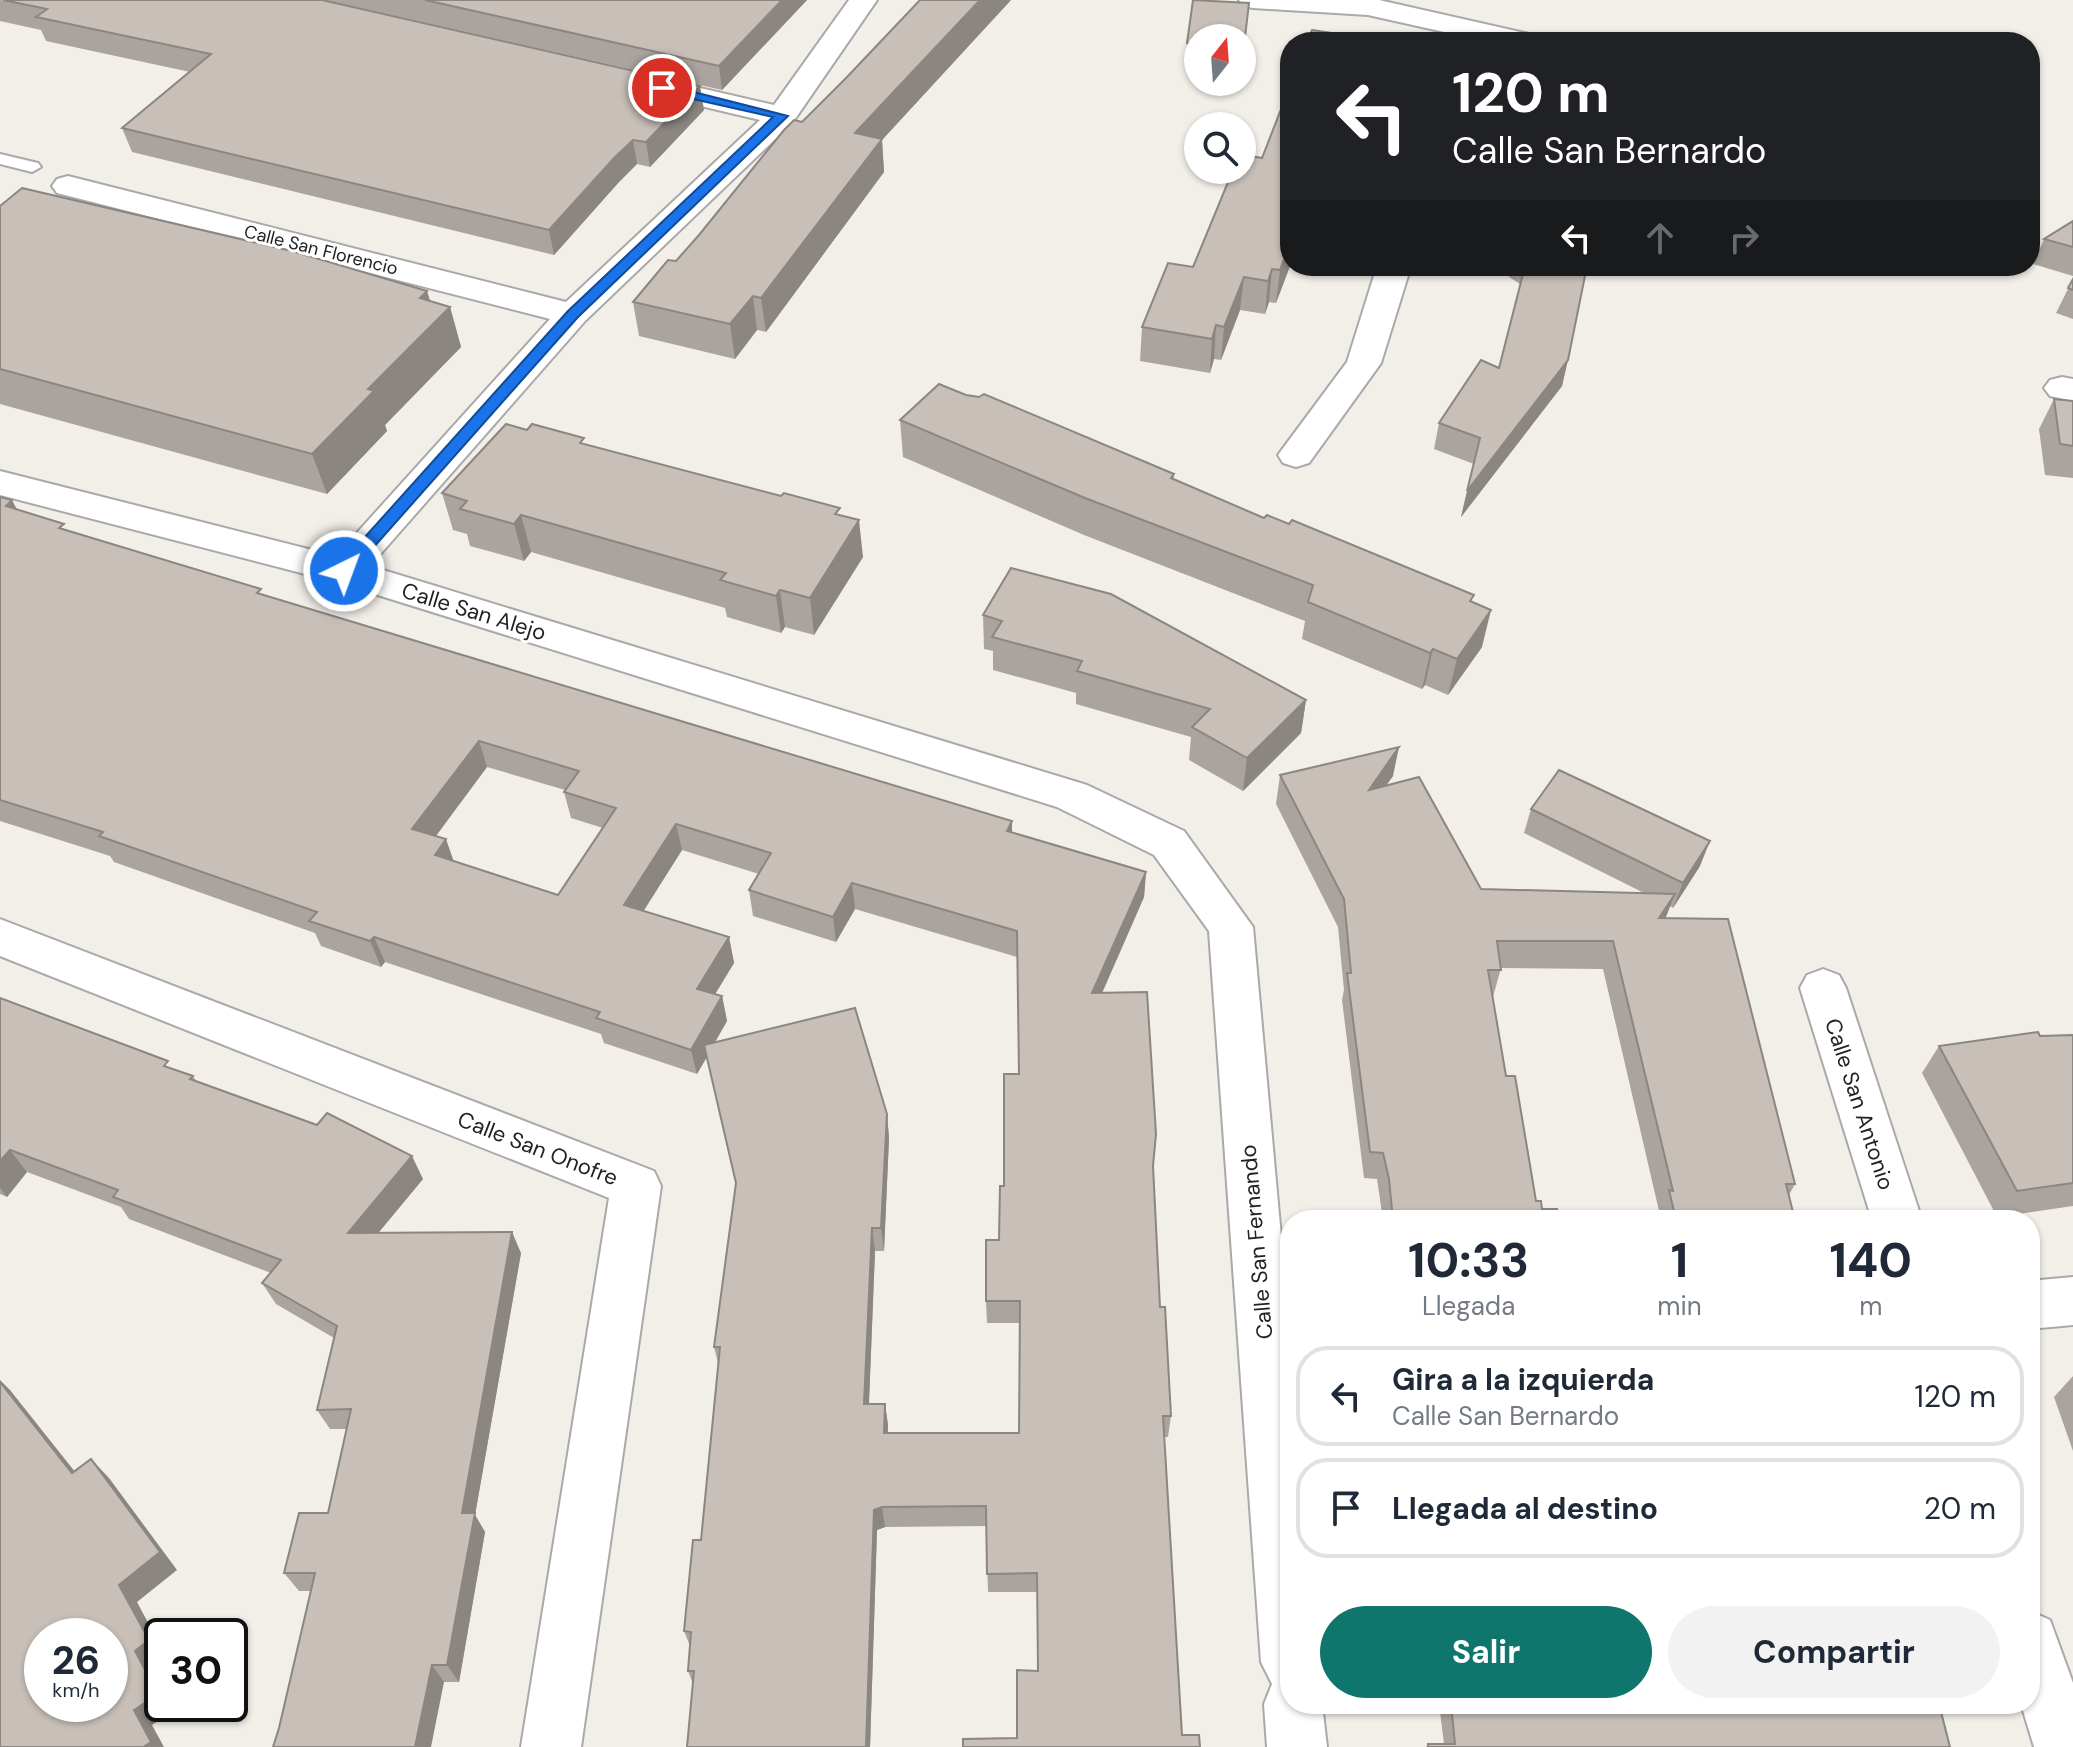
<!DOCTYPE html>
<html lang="es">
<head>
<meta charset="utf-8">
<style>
	body { margin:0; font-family:"DM Sans",sans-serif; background:#f2f2f3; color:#1f2937; height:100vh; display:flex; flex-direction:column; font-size:30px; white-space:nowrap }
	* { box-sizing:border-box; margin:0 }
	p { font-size:26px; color:#747a83 }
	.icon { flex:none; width:44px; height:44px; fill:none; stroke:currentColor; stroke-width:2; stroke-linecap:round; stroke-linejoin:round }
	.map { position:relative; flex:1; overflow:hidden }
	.side { position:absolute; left:1280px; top:1210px; width:760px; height:504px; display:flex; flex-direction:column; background:#fff; border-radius:32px; box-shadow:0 2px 6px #0004 }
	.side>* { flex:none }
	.banner { position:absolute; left:1280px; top:32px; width:760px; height:244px; border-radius:32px; box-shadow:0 2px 6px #0004; background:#202124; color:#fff; overflow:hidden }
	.needle { width:52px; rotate:17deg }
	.tools { position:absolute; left:1184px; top:24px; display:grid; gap:16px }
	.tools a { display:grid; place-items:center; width:72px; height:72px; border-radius:50%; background:#fff; box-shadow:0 2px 6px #0004; font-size:40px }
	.speed { position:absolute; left:24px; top:1618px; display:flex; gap:16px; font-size:40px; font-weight:700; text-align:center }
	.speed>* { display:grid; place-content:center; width:104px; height:104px; border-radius:50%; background:#fff; box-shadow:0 2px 6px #0004; line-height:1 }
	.speed small { font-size:20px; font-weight:400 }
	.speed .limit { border:4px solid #111; border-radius:12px; background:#fff; color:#111 }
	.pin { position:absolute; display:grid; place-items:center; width:68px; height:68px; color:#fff; margin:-34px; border:4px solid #fff; border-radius:50%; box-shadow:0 2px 8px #0007 }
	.me { position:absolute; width:88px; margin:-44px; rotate:42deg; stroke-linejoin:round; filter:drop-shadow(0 0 6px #0008) }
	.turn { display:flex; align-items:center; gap:28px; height:168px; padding:0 40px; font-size:36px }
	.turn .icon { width:104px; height:104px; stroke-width:2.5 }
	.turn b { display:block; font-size:56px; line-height:68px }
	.lanes { display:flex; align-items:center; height:76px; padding:0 40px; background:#0003; justify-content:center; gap:40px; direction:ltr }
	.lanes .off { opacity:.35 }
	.eta { display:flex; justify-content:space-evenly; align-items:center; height:136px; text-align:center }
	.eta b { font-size:48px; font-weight:700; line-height:56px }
	.cta { display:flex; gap:16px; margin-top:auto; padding:16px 40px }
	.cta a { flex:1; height:92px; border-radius:48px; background:#0f766e; color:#fff; font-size:32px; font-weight:700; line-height:92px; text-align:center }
	.cta a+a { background:#f2f2f3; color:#1f2937 }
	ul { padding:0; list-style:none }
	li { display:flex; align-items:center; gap:24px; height:100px; margin:0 16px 12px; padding:0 24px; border:4px solid #e0e1e3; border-radius:32px }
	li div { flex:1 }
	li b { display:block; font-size:30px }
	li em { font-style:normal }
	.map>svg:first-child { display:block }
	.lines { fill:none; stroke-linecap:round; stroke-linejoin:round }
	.service-casing { stroke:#a9a9a9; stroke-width:4 }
	.minor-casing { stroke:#a9a9a9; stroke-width:4 }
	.service { fill:#fff; fill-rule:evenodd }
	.minor { fill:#fff; fill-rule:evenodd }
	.wall { fill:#aba49e; fill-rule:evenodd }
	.shaded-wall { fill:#8b8681 }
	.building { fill:#c7bfb8; stroke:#8b8681; stroke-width:2; fill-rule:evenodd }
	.route { fill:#1a73e8; stroke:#114b97; stroke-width:2 }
	.labels { text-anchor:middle; stroke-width:6; stroke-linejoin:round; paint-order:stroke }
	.far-street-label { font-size:18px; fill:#222; stroke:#fff }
	.street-label { font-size:22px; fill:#222; stroke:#fff }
</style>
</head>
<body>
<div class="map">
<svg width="2073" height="1747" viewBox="0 0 2073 1747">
	<rect width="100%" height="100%" fill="#f2efe9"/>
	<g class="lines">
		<g class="service-casing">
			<polygon id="service" points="0,154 38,163 41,167 32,172 0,164"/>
		</g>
		<g class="minor-casing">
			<g id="minor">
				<polygon points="849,0 877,0 793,122 585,321 370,566 1087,785 1184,831 1253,927 1290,1336 1290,1704 1322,1704 1327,1747 1267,1747 1264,1704 1272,1684 1261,1662 1209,931 1154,855 1057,807 336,582 0,495 0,471 336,556 550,319 57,193 52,186 57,179 68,176 566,302 760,120 633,90 629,84 633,78 644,75 774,105"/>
				<polygon points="1239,0 1379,0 1538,36 1543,42 1489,42 1368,15 1253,8 1243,6"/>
				<polygon points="1377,266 1411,266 1381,363 1309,463 1296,467 1283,463 1278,455 1347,362"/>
				<polygon points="2062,377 2073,379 2073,401 2050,396 2044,388 2050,380"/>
				<polygon points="0,919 654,1171 661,1186 581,1747 521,1747 609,1198 0,956"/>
				<polygon points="1823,969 1839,975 1846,988 1922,1220 1872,1220 1800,988 1807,975"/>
				<polygon points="2073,1277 2073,1325 2030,1329 2030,1281"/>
				<polygon points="2030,1611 2050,1620 2073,1683 2073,1747 2034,1747 2021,1704 2030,1704"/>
			</g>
		</g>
		<use href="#service" class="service"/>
		<use href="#minor" class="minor"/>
	</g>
	<g class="wall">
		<polygon points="0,0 704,110 650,167 637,164 619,182 554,255 132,152 122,128 190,72 46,41 41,30 0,21"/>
		<polygon points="325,0 807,0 722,90"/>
		<polygon points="1011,0 882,140 884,172 766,332 757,330 735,359 639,336 633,302 676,261 802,122"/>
		<polygon points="1249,3 1242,71 1242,38 1198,38 1198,68 1185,67 1187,43"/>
		<polygon points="1290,86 1290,266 1276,303 1269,302 1265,314 1240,310 1221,360 1214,359 1210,373 1140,361 1142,327 1193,267 1262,158"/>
		<polygon points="0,206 427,291 430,301 450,307 461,347 385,425 387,431 327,494 0,404"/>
		<polygon points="2073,221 2073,276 2033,264 2044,239"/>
		<polygon points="1512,266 1587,266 1562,386 1461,517 1474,464 1434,449 1439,423 1499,368 1520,284 1509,277"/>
		<polygon points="2073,279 2073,319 2056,313"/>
		<polygon points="966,395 1174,474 1174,479 1264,518 1472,602 1482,647 1448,695 1425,685 1422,689 1302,639 1305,621 1084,535 903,457 900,420"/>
		<polygon points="2054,399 2073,401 2073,478 2045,475 2039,429"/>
		<polygon points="527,430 585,444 840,515 863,557 814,635 785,627 781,633 727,617 725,608 531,552 524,561 470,546 467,534 453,530 442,493"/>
		<path d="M0,497L17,509L67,530L264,595L1012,821V833L1146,872L1144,897L1102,993L1153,1169L1160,1307L1171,1416L1168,1437H1164L1017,1738L1038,1671L1037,1592H988L986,1526L885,1527L877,1530L870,1747H687L693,1684L688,1671L690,1646L684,1631L701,1540L718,1363L714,1347L736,1183L707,1057L697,1074L604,1043L601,1034L385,962L381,967L321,946L315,933L114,862L110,856L0,821ZM487,767L565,790L564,792L571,818L603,828L558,895L454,861L435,836ZM682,850L759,874L749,890L753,916L836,942L855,909L1017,957L1019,1074L1004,1186L999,1240L986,1301L987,1323H1020L1019,1433H888V1425L885,1404H869L875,1251H884L889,1138L887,1114L715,1042L727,1021L722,996L715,994L734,963L729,937L643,911Z"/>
		<polygon points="983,615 1306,700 1301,733 1243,791 1189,760 1191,737 1076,704 1076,693 993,670 993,651 984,649"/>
		<polygon points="1280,775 1393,776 1386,785 1481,889 1644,893 1524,833 1531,809 1700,866 1673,908 1670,906 1665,918 1795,1184 1789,1195 1795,1220 1657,1220 1657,1216 1659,1211 1603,969 1501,968 1493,997 1506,1076 1536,1201 1542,1209 1559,1220 1383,1220 1377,1179 1364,1178 1342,1000 1344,990 1338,927 1276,804"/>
		<polygon points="0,998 173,1069 193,1076 196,1081 423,1179 378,1233 521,1253 475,1515 485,1532 459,1682 444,1682 279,1728 311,1591 299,1591 284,1573 328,1513 347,1429 330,1429 317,1410 334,1338 276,1304 262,1283 271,1273 129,1219 121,1207 27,1172 7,1197 0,1194"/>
		<polygon points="2073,1035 2073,1206 1997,1217 1922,1073 1939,1046 2040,1036"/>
		<polygon points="2073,1376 2073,1451 2054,1397"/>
		<polygon points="1439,1704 1939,1704 1950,1747 1426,1747 1428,1744 1444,1744"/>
	</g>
	<g class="shaded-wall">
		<polygon points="782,0 807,0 722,90 719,66"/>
		<polygon points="980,0 1011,0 882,140 884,172 766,332 761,298 855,133"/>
		<polygon points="700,86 704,110 650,167 646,142"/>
		<polygon points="633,140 637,164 619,182 554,255 549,230 615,157"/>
		<polygon points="1290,243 1290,266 1276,303 1280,270"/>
		<polygon points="1272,269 1269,302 1265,314 1268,281"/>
		<polygon points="1244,277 1240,310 1221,360 1224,327"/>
		<polygon points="427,291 436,321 450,307 461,347 385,425 387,431 327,494 312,454 368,389 420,298"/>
		<polygon points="753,296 757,330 735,359 730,324"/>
		<polygon points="1216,325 1214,359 1210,373 1212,339"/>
		<polygon points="1568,360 1562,386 1461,517 1467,491"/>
		<polygon points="12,500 26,527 6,506"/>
		<polygon points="521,515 531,552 524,561 514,524"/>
		<polygon points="859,520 863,557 814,635 810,598"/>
		<polygon points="780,590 785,627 781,633 776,596"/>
		<polygon points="1491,610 1482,647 1448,695 1457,659"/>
		<polygon points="1433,649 1425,685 1422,689 1430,653"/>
		<polygon points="1306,700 1301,733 1243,791 1247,758"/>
		<polygon points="479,741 487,767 422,855 412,829"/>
		<polygon points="1399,747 1393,776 1363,818 1369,790"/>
		<polygon points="1012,821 1012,847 1007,831"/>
		<polygon points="676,824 682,850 631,931 624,905"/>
		<polygon points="446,839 455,865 435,855"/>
		<polygon points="1710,841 1700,866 1673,908 1683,883"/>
		<polygon points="1146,872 1144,897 1091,1018 1092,993"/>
		<polygon points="852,883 855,909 836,942 833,917"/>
		<polygon points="1675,894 1664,922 1659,918"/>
		<polygon points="374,937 385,962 381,967 370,941"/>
		<polygon points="729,937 734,963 703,1014 697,989"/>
		<polygon points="722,996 727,1021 697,1074 691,1050"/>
		<polygon points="887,1114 889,1138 884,1251 881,1228"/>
		<polygon points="10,1150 27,1172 7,1197 0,1188 0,1161"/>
		<polygon points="412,1156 423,1179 360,1255 348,1233"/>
		<polygon points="872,1228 875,1251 868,1425 864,1404"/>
		<polygon points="512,1232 521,1253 475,1515 485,1532 459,1682 447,1665 462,1513"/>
		<polygon points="0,1380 10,1390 91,1492 72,1473 0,1382"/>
		<polygon points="885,1404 888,1425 887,1454 884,1433"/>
		<polygon points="91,1459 109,1478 177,1570 137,1602 162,1649 162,1660 153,1667 162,1685 162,1704 172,1704 175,1710 152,1725 164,1747 143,1747 134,1710 135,1651 119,1585"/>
		<polygon points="882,1507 885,1527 877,1530 870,1747 866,1747 874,1510"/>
		<polygon points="432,1665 444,1682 431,1747 415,1747"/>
	</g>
	<g class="building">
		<polygon points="3,0 322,0 700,86 646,142 633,140 615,157 549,230 122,128 211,54 36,17 47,9"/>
		<polygon points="425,0 782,0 719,66"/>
		<polygon points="920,0 980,0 855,133 882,139 761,298 753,296 730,324 633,302 668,260 676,261 699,235 784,130 794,120 802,122 847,77"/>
		<polygon points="1193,0 1249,3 1244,46 1242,46 1242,38 1198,38 1198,43 1187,43"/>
		<polygon points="1312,30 1372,39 1371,42 1307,42"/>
		<polygon points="1290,86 1290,243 1280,270 1272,269 1268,281 1244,277 1224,327 1216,325 1212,339 1142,327 1168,263 1193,267 1233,170 1242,170 1242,163 1245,155 1262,158"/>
		<polygon points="22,188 292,251 427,291 420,298 450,307 368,389 374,391 312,454 0,369 0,206"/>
		<polygon points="2073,221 2073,247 2044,239"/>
		<polygon points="1525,266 1587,266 1568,360 1467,491 1480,438 1439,423 1481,360 1499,368"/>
		<polygon points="2073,279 2073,290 2068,288"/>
		<polygon points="939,384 966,395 979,397 984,394 1174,474 1171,478 1264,518 1267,515 1289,524 1292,520 1474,595 1470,601 1491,610 1457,659 1433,649 1430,653 1308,602 1313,585 1085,498 900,420"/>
		<polygon points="2054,399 2073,401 2073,446 2060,444"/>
		<polygon points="506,424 527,430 532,424 584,438 580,443 781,496 784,493 840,508 835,514 859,520 810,598 780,590 776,596 720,580 726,573 521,515 514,524 460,509 467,501 442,493"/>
		<path d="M0,497L12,500L6,506L64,524L59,528L261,589L257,593L1012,821L1007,831L1146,872L1092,993L1147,992L1156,1134L1153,1166L1160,1307H1165L1171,1416H1163L1182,1735H1199L1200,1747H963V1739L1017,1738V1670L1038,1671L1037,1573L987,1574L986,1506L882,1507L874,1510L866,1747H687L694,1671H688L691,1632L684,1631L693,1540H701L720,1347H714L736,1183L704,1045L855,1008L887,1114L881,1228H872L864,1404H885L884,1433H1019L1020,1301H986V1240H999L1000,1186H1004V1074H1019L1017,931L852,883L833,917L749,890L771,853L676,824L624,905L729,937L697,989L722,996L691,1050L596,1018L600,1012L374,937L370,941L309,921L317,912L99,836L103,832L0,800ZM479,741L579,771L564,792L616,808L558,895L435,855L446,839L412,829Z"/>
		<polygon points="1011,568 1111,594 1306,700 1247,758 1192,727 1210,709 1077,671 1082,661 992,637 1002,621 983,615"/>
		<polygon points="1399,747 1369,790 1419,777 1481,889 1675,894 1659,918 1728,919 1795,1184 1786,1184 1795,1220 1676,1220 1669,1190 1673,1191 1613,941 1497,941 1501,970 1488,970 1506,1076 1515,1076 1536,1201 1541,1201 1542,1209 1557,1209 1559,1220 1393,1220 1389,1179 1383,1153 1370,1152 1347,973 1351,973 1344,899 1280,775"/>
		<polygon points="1559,770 1710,841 1683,883 1531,809"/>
		<polygon points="0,998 168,1061 164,1066 193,1076 190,1079 317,1125 327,1113 412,1156 348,1233 512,1232 462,1513 475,1513 447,1665 432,1665 415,1747 273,1747 279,1728 315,1573 284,1573 299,1513 328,1513 351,1409 317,1410 337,1326 262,1283 281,1260 113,1197 118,1190 10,1150 0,1161"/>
		<polygon points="2038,1032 2040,1036 2073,1035 2073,1183 2017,1191 1939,1046"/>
		<path d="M0,1382L72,1473L91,1459L160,1552L119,1585L149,1640L135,1651L158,1694L134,1710L151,1742L143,1747H0ZM42,1636H110V1704H42Z"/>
		<polygon points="1451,1704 1939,1704 1950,1747 1428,1747 1428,1744 1455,1744"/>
	</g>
	<polygon class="route" points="662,84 788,116 578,317 349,575 338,575 338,567 568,311 773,117 658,91 656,88"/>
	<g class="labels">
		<g class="far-street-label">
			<text transform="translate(321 250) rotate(14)" y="6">Calle San Florencio</text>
		</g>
		<g class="street-label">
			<text transform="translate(474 611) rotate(17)" y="8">Calle San Alejo</text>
			<text transform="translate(1860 1104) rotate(72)" y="8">Calle San Antonio</text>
			<text transform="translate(538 1148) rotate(21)" y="8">Calle San Onofre</text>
			<text transform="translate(1256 1242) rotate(-95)" y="8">Calle San Fernando</text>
		</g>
	</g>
</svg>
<div class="tools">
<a><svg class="needle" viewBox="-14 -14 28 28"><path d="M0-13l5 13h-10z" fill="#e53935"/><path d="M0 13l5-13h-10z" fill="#747a83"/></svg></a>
<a><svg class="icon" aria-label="search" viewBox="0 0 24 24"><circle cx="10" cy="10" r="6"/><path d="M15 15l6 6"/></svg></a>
</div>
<div class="speed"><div>26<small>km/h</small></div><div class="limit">30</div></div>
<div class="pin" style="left:662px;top:88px;background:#d93025"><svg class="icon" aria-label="arrive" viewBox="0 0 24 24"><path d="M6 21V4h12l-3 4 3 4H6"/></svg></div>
<svg class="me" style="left:344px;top:571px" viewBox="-20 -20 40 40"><circle r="17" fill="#1a73e8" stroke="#fff" stroke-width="3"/><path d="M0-11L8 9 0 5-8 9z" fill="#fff"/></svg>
<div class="banner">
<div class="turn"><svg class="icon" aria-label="left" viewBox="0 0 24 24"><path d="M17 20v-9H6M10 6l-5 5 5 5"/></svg><div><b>120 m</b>Calle San Bernardo</div></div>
<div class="lanes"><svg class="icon" aria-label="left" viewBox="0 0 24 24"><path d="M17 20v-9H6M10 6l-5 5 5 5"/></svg><svg class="icon off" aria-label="ahead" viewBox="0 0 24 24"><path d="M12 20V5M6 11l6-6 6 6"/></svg><svg class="icon off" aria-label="right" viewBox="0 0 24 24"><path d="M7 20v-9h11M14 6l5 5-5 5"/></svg></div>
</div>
<section class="side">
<div class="eta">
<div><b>10:33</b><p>Llegada</p></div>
<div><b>1</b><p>min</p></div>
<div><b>140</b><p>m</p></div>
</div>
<ul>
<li><svg class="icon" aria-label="left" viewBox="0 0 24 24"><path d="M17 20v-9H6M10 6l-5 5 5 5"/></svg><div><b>Gira a la izquierda</b><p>Calle San Bernardo</p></div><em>120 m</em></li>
<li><svg class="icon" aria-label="arrive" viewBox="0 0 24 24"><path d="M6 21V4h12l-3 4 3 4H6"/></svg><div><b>Llegada al destino</b></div><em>20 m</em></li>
</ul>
<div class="cta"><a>Salir</a><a>Compartir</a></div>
</section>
</div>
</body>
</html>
